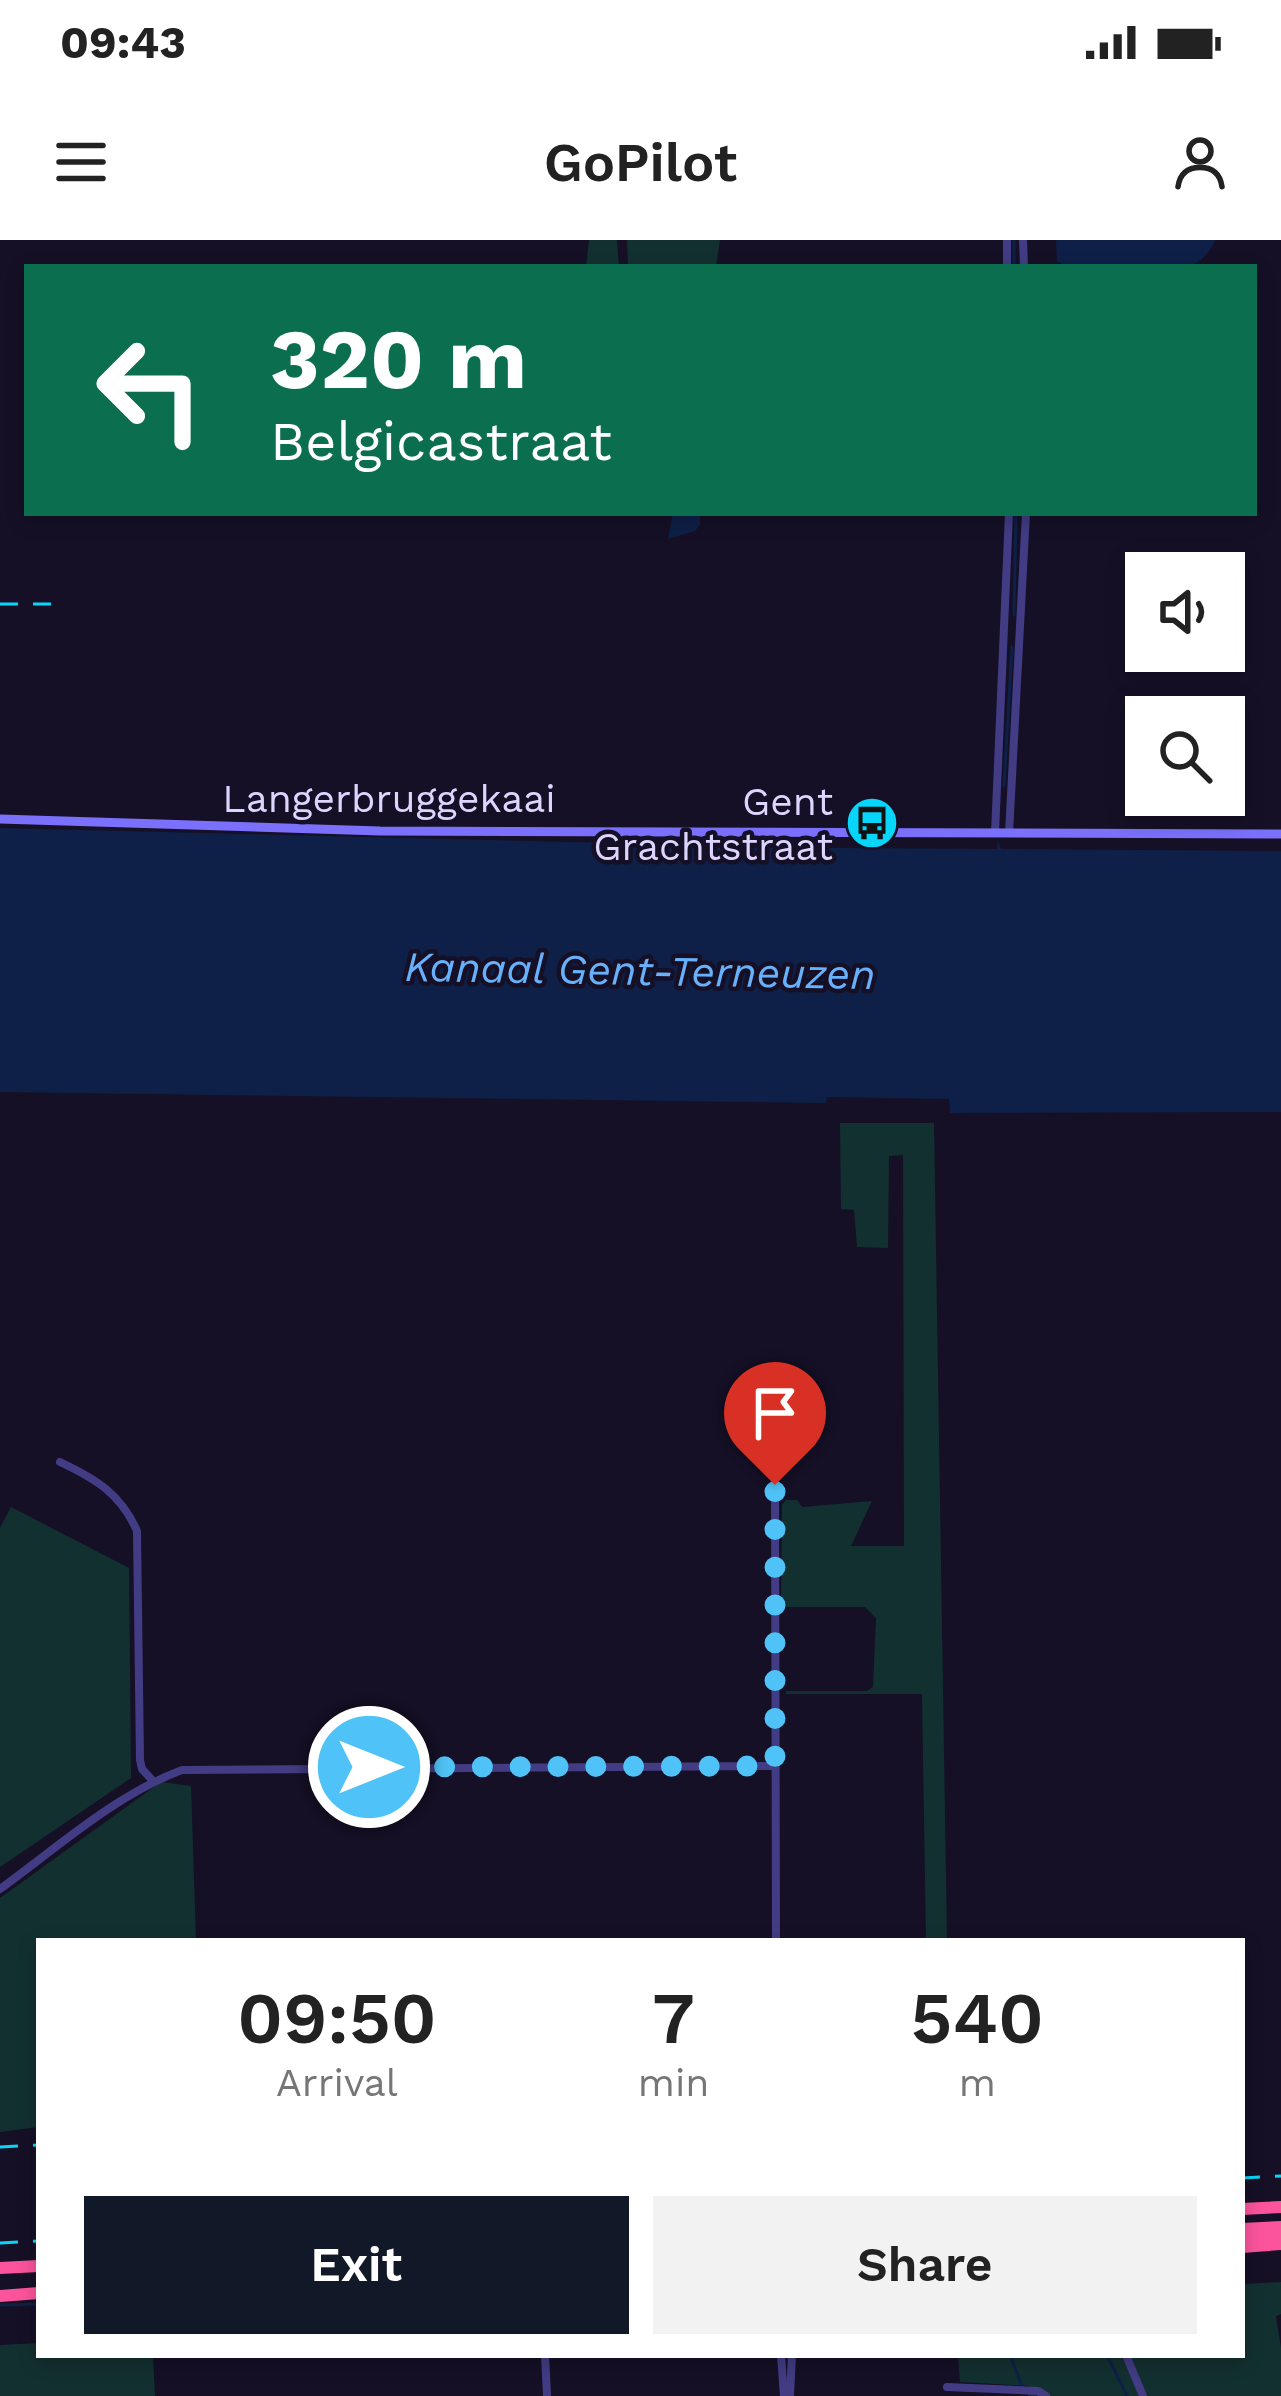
<!DOCTYPE html>
<html lang="en">
<head>
<meta charset="utf-8">
<style>
	body { margin:0; font-family:"Work Sans",sans-serif; background:#f2f2f2; color:#222; height:100vh; display:flex; flex-direction:column; font-size:45px; white-space:nowrap }
	* { box-sizing:border-box; margin:0 }
	p { font-size:39px; color:#767676 }
	.icon { flex:none; width:66px; height:66px; fill:none; stroke:currentColor; stroke-width:2; stroke-linecap:round; stroke-linejoin:round }
	.map { position:relative; flex:1; overflow:hidden }
	.sheet { position:absolute; left:36px; top:1698px; width:1209px; height:420px; display:flex; flex-direction:column; background:#fff; border-radius:0px; box-shadow:0 6px 18px #0003 }
	.sheet>* { flex:none }
	.top-card { position:absolute; left:24px; top:24px; width:1233px; height:252px; border-radius:0px; box-shadow:0 6px 18px #0003; background:#0b6e4f; color:#fff; overflow:hidden }
	.tools { position:absolute; left:1125px; top:312px; display:grid; gap:24px }
	.tools a { display:grid; place-items:center; width:120px; height:120px; border-radius:0px; background:#fff; box-shadow:0 6px 18px #0003; font-size:60px }
	.pin { position:absolute; display:grid; place-items:center; width:102px; height:102px; color:#fff; margin:-123px -51px; border-radius:50% 50% 50% 0; rotate:-45deg; box-shadow:0 0 12px #0007 }
	.pin .icon { rotate:45deg }
	.me { position:absolute; width:132px; margin:-66px; rotate:90deg; stroke-linejoin:round; filter:drop-shadow(0 0 9px #0008) }
	.turn { display:flex; align-items:center; gap:42px; height:252px; padding:0 48px; font-size:54px }
	.turn .icon { width:156px; height:156px; stroke-width:2.5 }
	.turn b { display:block; font-size:84px; line-height:102px }
	.eta { display:flex; justify-content:space-evenly; align-items:center; height:204px; text-align:center }
	.eta b { font-size:72px; font-weight:600; line-height:84px }
	.button { display:flex; gap:24px; margin-top:auto; padding:24px 48px }
	.button a { flex:1; height:138px; border-radius:0px; background:#111827; color:#fff; font-size:48px; font-weight:600; line-height:138px; text-align:center }
	.button a+a { background:#f2f2f2; color:#222 }
	.status { display:flex; justify-content:space-between; align-items:center; height:84px; padding:0 60px; background:#fff; direction:ltr }
	.status svg { height:33px; fill:currentColor }
	header { display:flex; justify-content:space-between; align-items:center; height:156px; padding:0 48px; background:#fff; font-size:54px; font-weight:600 }
	.map>svg:first-child { display:block }
	.green { fill:#133030 }
	.water { fill:#0e2047 }
	.lines { fill:none; stroke-linecap:round; stroke-linejoin:round }
	.stream { stroke:#0e2047; stroke-width:3 }
	.street { stroke:#423c84; stroke-width:8 }
	.secondary { stroke:#7a70fb; stroke-width:9 }
	.highway { stroke:#fb549c; stroke-width:12 }
	.rail { stroke:#07d5f9; stroke-width:3; stroke-dasharray:18 15; stroke-linecap:butt }
	.route { stroke:#4fc3f7; stroke-width:21; stroke-dasharray:0 37.8 }
	.labels { text-anchor:middle; stroke-width:9; stroke-linejoin:round; paint-order:stroke }
	.street-label { font-size:39px; fill:#dcd6fe; stroke:#151026 }
	.poi-label { font-size:39px; fill:#dcd6fe; stroke:#151026; text-anchor:end }
	.water-label { font-size:42px; font-style:italic; fill:#67b0fb; stroke:#151026 }
</style>
</head>
<body>
<div class="status"><b>09:43</b><svg viewBox="0 0 49 12"><path d="M0 12V9h3v3zM5 12V6h3v6zM10 12V3h3v9zM15 12V0h3v12zM26 1h20v11H26zM47 4h2v5h-2z"/></svg></div>
<header><svg class="icon" aria-label="menu" viewBox="0 0 24 24"><path d="M4 6h16M4 12h16M4 18h16"/></svg>GoPilot<svg class="icon" aria-label="person" viewBox="0 0 24 24"><circle cx="12" cy="8" r="4"/><path d="M4 21q1-7 8-7t8 7"/></svg></header>
<div class="map">
<svg width="1281" height="2156" viewBox="0 0 1281 2156">
	<rect width="100%" height="100%" fill="#151026"/>
	<g class="green">
		<polygon points="589,0 617,0 619,27 586,27"/>
		<polygon points="627,0 720,0 716,27 623,27 628,25"/>
		<polygon points="840,883 934,883 947,1701 926,1701 922,1454 786,1454 786,1451 867,1451 873,1447 876,1378 865,1367 784,1367 781,1362 782,1265 786,1260 797,1260 802,1267 872,1261 851,1306 904,1306 903,915 889,916 888,1008 857,1007 854,970 841,969"/>
		<polygon points="11,1267 129,1328 131,1538 0,1627 0,1288"/>
		<polygon points="161,1542 191,1546 196,1701 39,1701 39,1887 0,1892 0,1658"/>
		<polygon points="1281,2042 1281,2074 1276,2076 1281,2108 1281,2156 1028,2156 1029,2146 960,2142 958,2115 1242,2115 1242,2044"/>
		<polygon points="39,2103 39,2115 153,2115 155,2156 0,2156 0,2105"/>
	</g>
	<g class="water">
		<path d="M1056,0H1215C1210,12 1202,22 1189,26C1165,34 1099,27 1072,27L1057,22Z"/>
		<polygon points="673,273 700,273 700,285 695,291 668,299"/>
		<polygon points="0,588 615,603 622,599 624,603 692,603 694,607 997,609 998,601 1001,609 1281,611 1281,872 950,873 949,859 827,857 826,863 0,852"/>
	</g>
	<g class="lines">
		<g class="stream">
			<polyline points="1014,0 1014,27"/>
			<polyline points="1014,375 1016,273"/>
			<polyline points="1004,546 1012,407"/>
			<polyline points="0,2065 39,2064"/>
			<polyline points="1010,2115 1022,2146"/>
			<polyline points="1107,2115 1127,2156"/>
		</g>
		<g class="street">
			<polyline points="1007,0 1007,27"/>
			<polyline points="1023,0 1024,27"/>
			<polyline points="995,593 1009,273"/>
			<polyline points="1009,593 1026,273"/>
			<path d="M60,1222C96,1239 121,1254 137,1291L140,1520L142,1529L153,1541"/>
			<polyline points="775,1245 776,1701"/>
			<path d="M0,1649C58,1607 115,1555 182,1530L775,1526"/>
			<polyline points="545,2115 547,2156"/>
			<polyline points="781,2115 784,2156"/>
			<polyline points="1126,2115 1143,2156"/>
			<polyline points="947,2147 1038,2151 1046,2156"/>
			<polyline points="790,2156 792,2115"/>
		</g>
		<polyline class="secondary" points="0,579 380,591 1281,594"/>
		<g class="highway">
			<polyline points="1242,1969 1281,1967"/>
			<polyline points="1242,1989 1281,1987"/>
			<polyline points="1242,1997 1281,1995"/>
			<polyline points="1242,2007 1281,2004"/>
			<polyline points="0,2028 39,2026"/>
			<polyline points="0,2056 39,2053"/>
		</g>
		<g class="rail">
			<polyline points="0,364 52,364"/>
			<polyline points="0,1907 39,1905"/>
			<polyline points="1242,1938 1281,1936"/>
			<polyline points="0,2003 39,2001"/>
		</g>
	</g>
	<g class="lines">
		<polyline class="route" points="369,1527 775,1526 775,1245"/>
	</g>
	<defs>
		<g id="bus-disc" transform="scale(2.7)"><circle r="9.5" fill="#07d5f9" stroke="#151026"/><path d="M-5-6H5V4H4V6H2V4H-2V6H-4V4H-5ZM-3.5-4V0h7V-4ZM-3.5 1.2v1.5H-2V1.2ZM2 1.2v1.5H3.5V1.2Z" fill="#111"/></g>
	</defs>
	<g fill-rule="evenodd">
		<use href="#bus-disc" x="872" y="583"/>
	</g>
	<g class="labels">
		<g class="street-label">
			<text x="389" y="572">Langerbruggekaai</text>
		</g>
		<g class="poi-label">
			<text x="833" y="575">Gent<tspan x="833" dy="45">Grachtstraat</tspan></text>
		</g>
		<g class="water-label">
			<text transform="translate(640 730) rotate(1)" y="15">Kanaal Gent-Terneuzen</text>
		</g>
	</g>
</svg>
<div class="tools">
<a><svg class="icon" aria-label="sound" viewBox="0 0 24 24"><path d="M4 9h4l5-4v14l-5-4H4zM17 9q2 3 0 6"/></svg></a>
<a><svg class="icon" aria-label="search" viewBox="0 0 24 24"><circle cx="10" cy="10" r="6"/><path d="M15 15l6 6"/></svg></a>
</div>
<div class="pin" style="left:775px;top:1245px;background:#d93025"><svg class="icon" aria-label="arrive" viewBox="0 0 24 24"><path d="M6 21V4h12l-3 4 3 4H6"/></svg></div>
<svg class="me" style="left:369px;top:1527px" viewBox="-20 -20 40 40"><circle r="17" fill="#4fc3f7" stroke="#fff" stroke-width="3"/><path d="M0-11L8 9 0 5-8 9z" fill="#fff"/></svg>
<div class="top-card">
<div class="turn"><svg class="icon" aria-label="left" viewBox="0 0 24 24"><path d="M17 20v-9H6M10 6l-5 5 5 5"/></svg><div><b>320 m</b>Belgicastraat</div></div>
</div>
<section class="sheet">
<div class="eta">
<div><b>09:50</b><p>Arrival</p></div>
<div><b>7</b><p>min</p></div>
<div><b>540</b><p>m</p></div>
</div>
<div class="button"><a>Exit</a><a>Share</a></div>
</section>
</div>
</body>
</html>
